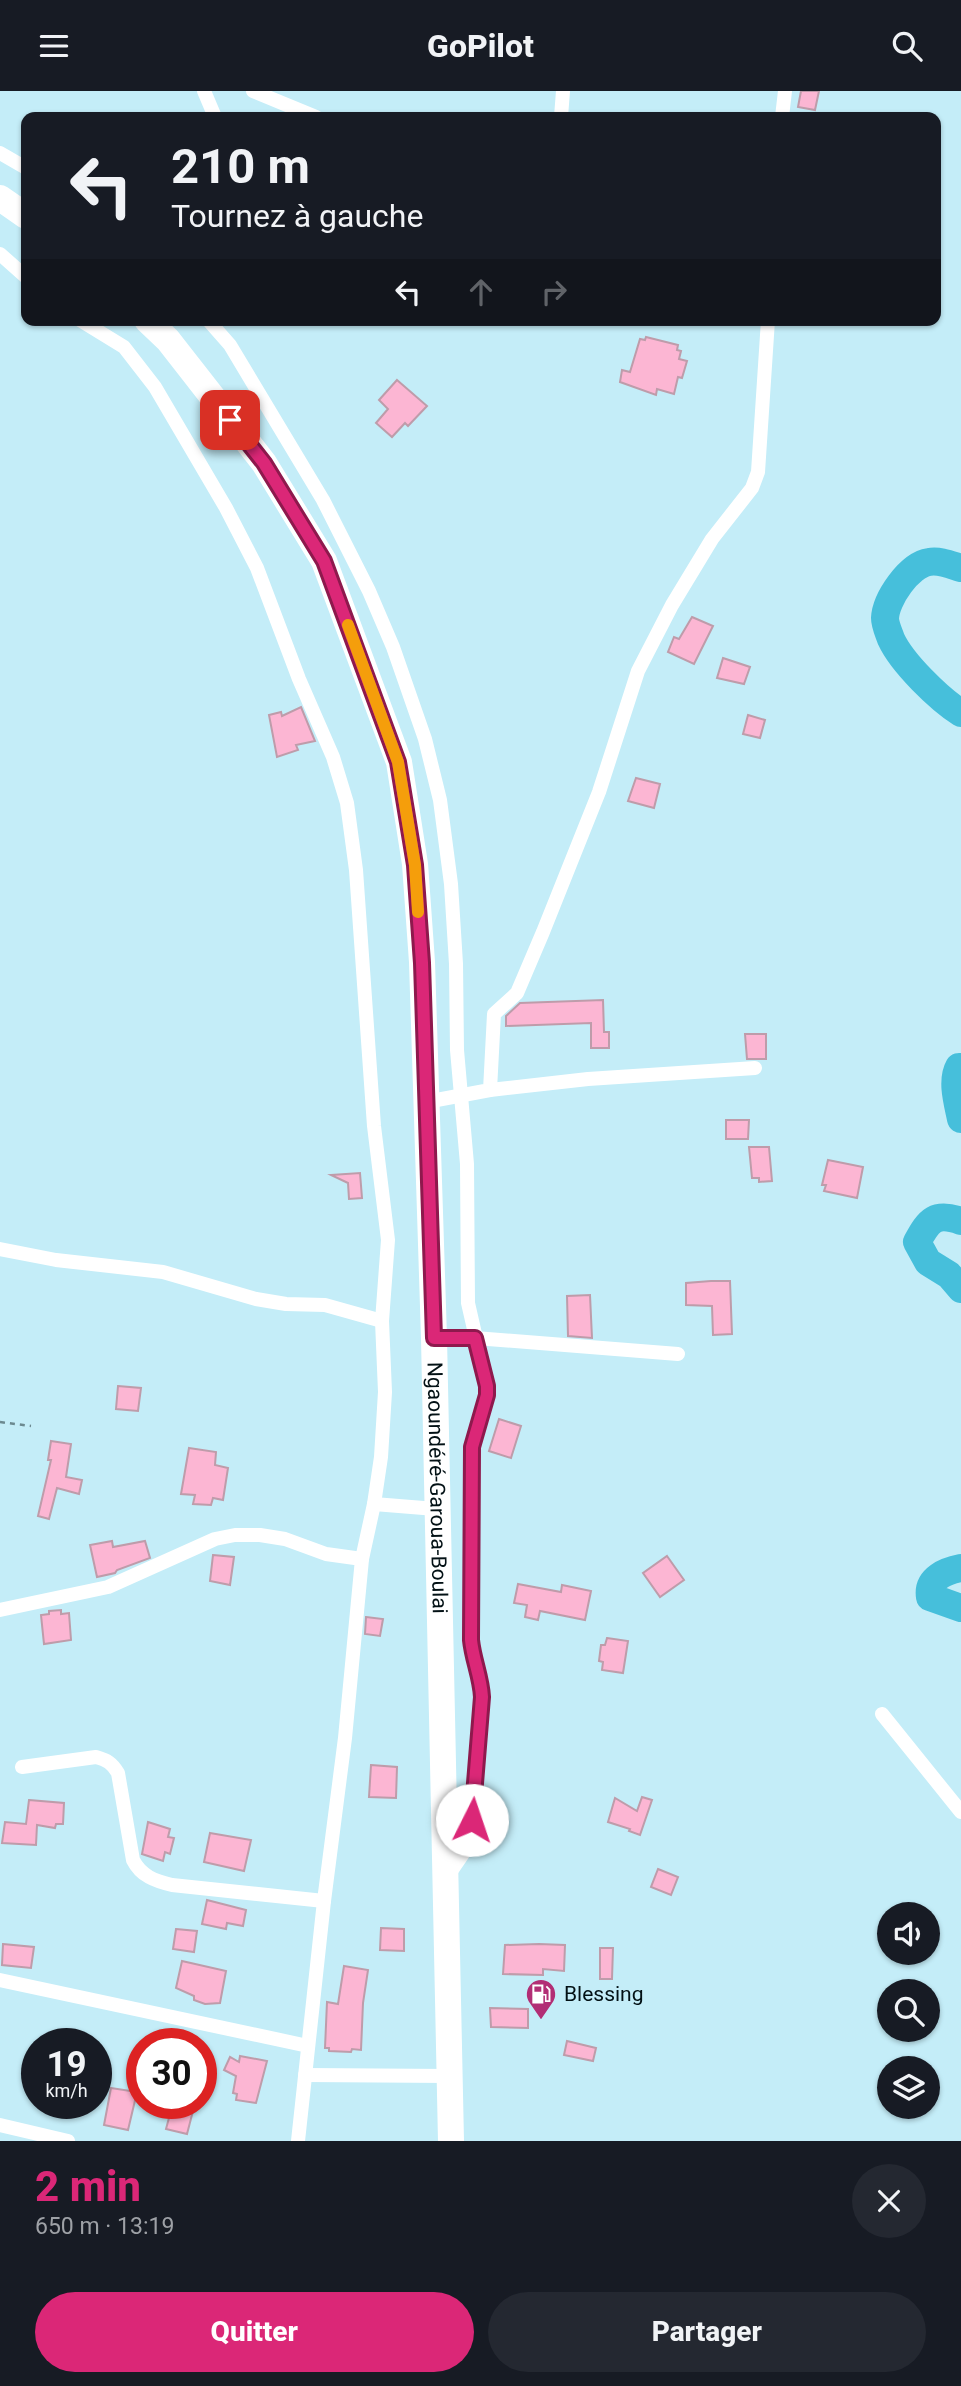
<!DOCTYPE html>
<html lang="fr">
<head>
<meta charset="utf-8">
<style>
	body { margin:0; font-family:Roboto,sans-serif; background:#242831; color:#f1f3f6; height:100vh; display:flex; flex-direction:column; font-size:26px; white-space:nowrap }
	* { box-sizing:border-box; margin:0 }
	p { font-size:23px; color:#9ea1a6 }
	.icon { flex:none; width:38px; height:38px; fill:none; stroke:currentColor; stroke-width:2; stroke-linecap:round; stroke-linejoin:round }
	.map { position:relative; height:2050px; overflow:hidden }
	.panel { display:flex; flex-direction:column; background:#171b24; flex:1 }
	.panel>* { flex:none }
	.top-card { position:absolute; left:21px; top:21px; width:920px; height:214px; border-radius:14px; box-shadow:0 2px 5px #0004; background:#171b24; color:#f1f3f6; overflow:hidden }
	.tools { position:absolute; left:877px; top:1811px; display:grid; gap:14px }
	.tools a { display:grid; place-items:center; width:63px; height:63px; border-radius:50%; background:#171b24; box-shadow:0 2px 5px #0004; font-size:35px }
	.speed { position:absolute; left:21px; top:1937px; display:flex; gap:14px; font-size:35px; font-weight:700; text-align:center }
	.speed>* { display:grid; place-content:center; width:91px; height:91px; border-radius:50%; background:#171b24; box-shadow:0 2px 5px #0004; line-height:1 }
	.speed small { font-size:18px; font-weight:400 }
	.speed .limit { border:10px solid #d22; background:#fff; color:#111 }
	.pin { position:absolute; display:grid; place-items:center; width:60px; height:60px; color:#fff; margin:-30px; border-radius:14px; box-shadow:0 4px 10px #0006 }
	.me { position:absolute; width:77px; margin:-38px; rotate:4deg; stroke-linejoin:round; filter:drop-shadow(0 0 5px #0008) }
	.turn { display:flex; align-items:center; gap:24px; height:147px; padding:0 35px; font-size:32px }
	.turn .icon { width:91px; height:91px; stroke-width:2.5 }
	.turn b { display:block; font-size:49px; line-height:60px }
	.lanes { display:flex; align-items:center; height:66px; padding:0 35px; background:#0003; justify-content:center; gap:35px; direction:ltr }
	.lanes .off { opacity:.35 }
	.round { display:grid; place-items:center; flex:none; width:74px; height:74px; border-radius:37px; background:#242831 }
	.head { display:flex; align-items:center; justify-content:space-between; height:119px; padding:0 35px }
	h1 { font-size:42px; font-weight:800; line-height:52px; color:#db2777 }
	.button { display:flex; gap:14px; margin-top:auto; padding:14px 35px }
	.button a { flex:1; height:80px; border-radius:42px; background:#db2777; color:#fff; font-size:28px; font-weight:800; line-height:80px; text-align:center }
	.button a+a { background:#242831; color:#f1f3f6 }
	header { display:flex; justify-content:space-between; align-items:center; height:91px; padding:0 35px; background:#171b24; font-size:32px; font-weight:800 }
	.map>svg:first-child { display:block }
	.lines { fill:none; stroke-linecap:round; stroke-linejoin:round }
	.river { stroke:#46bfdb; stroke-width:28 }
	.building { fill:#fcb6d3; stroke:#be9caa; stroke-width:2 }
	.path { stroke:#6c8990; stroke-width:2.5; stroke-dasharray:5 5; stroke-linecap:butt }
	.street { stroke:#fff; stroke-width:14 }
	.highway { stroke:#fff; stroke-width:26 }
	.route-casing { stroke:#8e194d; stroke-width:18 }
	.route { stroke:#db2777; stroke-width:12 }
	.slow { stroke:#f59e0b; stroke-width:12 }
	.labels { text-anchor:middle; stroke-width:7; stroke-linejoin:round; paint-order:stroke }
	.street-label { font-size:21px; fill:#031115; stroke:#c4edf8 }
	.poi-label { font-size:21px; fill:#031115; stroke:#c4edf8; text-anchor:start }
</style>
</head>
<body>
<header><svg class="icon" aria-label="menu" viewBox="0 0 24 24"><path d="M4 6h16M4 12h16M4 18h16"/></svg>GoPilot<svg class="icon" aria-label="search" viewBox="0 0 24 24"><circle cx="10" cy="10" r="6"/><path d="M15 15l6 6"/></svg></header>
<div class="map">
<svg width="961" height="2050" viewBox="0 0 961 2050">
	<rect width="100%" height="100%" fill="#c4edf8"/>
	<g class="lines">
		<g class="river">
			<path d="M961,477C951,474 940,469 929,471C909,474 886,508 885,527C885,534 889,542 891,548C902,572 939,608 961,622"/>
			<path d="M961,977L959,976C951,990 958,1013 961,1028"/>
			<path d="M961,1130C935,1121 929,1129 917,1151L928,1171L949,1184L961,1198"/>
			<path d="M961,1477C946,1480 927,1487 930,1506L961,1517"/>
		</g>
	</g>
	<g class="building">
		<polygon points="801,0 819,0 815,19 798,16"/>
		<polygon points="646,246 678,254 677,259 681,260 679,268 687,270 682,287 678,286 674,303 657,298 656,304 620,291 622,279 630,281 640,248 645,249"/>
		<polygon points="397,289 427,315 408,335 405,332 392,346 376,332 388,318 379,309"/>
		<polygon points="692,526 713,535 694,573 668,561 674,546 679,548"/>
		<polygon points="723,567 750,576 744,593 717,587"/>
		<polygon points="301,616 315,650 296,654 298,659 277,666 269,624 281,621 282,625"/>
		<polygon points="748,624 765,629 760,647 743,643"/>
		<polygon points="636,687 660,693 654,717 628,710"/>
		<polygon points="603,909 604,941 609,941 609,957 591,957 591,932 506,935 506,925 520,912"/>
		<polygon points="745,943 766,943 766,968 747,968"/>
		<polygon points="726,1029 749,1029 748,1048 726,1048"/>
		<polygon points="749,1056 769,1056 772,1090 759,1091 759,1087 752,1087"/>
		<polygon points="828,1069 863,1076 857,1107 824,1100 826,1094 822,1094"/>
		<polygon points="360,1082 362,1107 349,1108 348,1092 331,1084"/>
		<polygon points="711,1190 730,1190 732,1243 713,1244 712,1215 686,1214 686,1192"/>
		<polygon points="590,1204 592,1247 568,1245 567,1205"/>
		<polygon points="118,1295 141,1297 138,1320 116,1318"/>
		<polygon points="499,1328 521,1335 511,1367 489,1360"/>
		<polygon points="51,1350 71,1353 66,1386 82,1389 79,1403 57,1397 49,1428 38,1425 51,1369 48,1369"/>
		<polygon points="189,1357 216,1361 215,1374 228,1377 223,1409 213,1407 211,1414 193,1413 195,1404 181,1403"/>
		<polygon points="112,1450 113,1456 145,1450 150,1467 117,1479 115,1482 97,1486 90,1454"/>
		<polygon points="213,1464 234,1466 230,1494 210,1490"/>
		<polygon points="667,1465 684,1489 660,1506 643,1482"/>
		<polygon points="518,1493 561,1501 562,1494 591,1500 585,1529 540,1520 538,1529 525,1526 527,1514 514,1512"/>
		<polygon points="61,1519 61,1523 69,1522 71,1549 44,1553 41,1524 49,1523 49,1520"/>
		<polygon points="366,1526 383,1528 380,1545 365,1543"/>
		<polygon points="607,1547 628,1550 623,1582 602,1579 603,1571 599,1570 601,1554 605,1554"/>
		<polygon points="371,1674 397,1676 396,1707 369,1706"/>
		<polygon points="642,1706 652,1709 640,1744 629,1740 630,1738 608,1731 615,1707 637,1720"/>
		<polygon points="29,1709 64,1712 63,1733 56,1733 55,1737 37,1734 36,1754 2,1752 5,1731 26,1733"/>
		<polygon points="148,1731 170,1738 168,1746 174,1747 170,1763 165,1761 163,1770 142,1763"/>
		<polygon points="210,1742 251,1749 244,1780 204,1771"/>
		<polygon points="658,1778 678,1786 671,1804 651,1796"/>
		<polygon points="207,1809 246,1819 243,1835 227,1832 226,1838 202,1833"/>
		<polygon points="381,1837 404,1838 404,1860 380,1859"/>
		<polygon points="176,1838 197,1840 194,1861 173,1858"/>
		<polygon points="3,1853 34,1856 31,1877 2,1874"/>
		<polygon points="539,1853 565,1854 564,1880 543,1878 543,1884 503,1883 505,1854"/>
		<polygon points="600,1857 613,1857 612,1888 600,1888"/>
		<polygon points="182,1870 226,1880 220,1912 205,1913 194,1909 194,1905 176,1897"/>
		<polygon points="344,1875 368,1879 363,1912 361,1959 352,1958 351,1961 329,1960 329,1957 325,1957 327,1911 338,1913"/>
		<polygon points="490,1917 528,1918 528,1937 491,1936"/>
		<polygon points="567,1950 596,1957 593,1970 564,1964"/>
		<polygon points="240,1965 267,1970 256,2012 236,2009 237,2003 233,2002 236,1985 224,1979 230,1966 239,1971"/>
		<polygon points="111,1997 137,2001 128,2039 104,2034"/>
		<polygon points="173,2012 194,2016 187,2043 166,2038"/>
	</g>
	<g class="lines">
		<polyline class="path" points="0,1331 31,1335"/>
		<g class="street">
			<polyline points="204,0 215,26"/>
			<polyline points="253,0 316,26"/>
			<polyline points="561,26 563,0"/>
			<polyline points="782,26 785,0"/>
			<polyline points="0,62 26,77"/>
			<polyline points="0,163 26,186"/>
			<polyline points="80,229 124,256 155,296 226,417 257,477 299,588 333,666 347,712 356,779 374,1035 388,1149 382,1230 385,1301 381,1366 374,1413 362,1468 345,1647 324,1810 298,2050"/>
			<path d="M208,229L230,254L323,409L369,500L393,556L425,648L440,709L451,793L456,873L457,959L467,1073L468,1212L487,1295V1304L472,1356L471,1549C473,1569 481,1586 482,1606L471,1751L447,1786"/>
			<polyline points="490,999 588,988 755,977"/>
			<polyline points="426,1011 490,999 494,923 517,902 543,841 599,701 638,580 672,514 712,448 752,397 758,381 768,229"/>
			<polyline points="0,1158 56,1169 163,1181 256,1208 286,1213 325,1214 382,1230"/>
			<polyline points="434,1247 475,1247 678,1263"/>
			<polyline points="374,1413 436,1418"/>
			<polyline points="0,1519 108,1496 215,1448 235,1444 260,1444 285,1448 326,1463 362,1468"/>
			<polyline points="882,1623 961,1721"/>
			<path d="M22,1676L96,1666C107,1669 112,1672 118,1682L133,1769C141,1785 155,1790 172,1794L324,1810"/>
			<polyline points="0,1889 308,1955"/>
			<polyline points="305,1984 450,1985"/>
			<polyline points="0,2034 68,2050"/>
		</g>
		<g class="highway">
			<polyline points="0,107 26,125"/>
			<path id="s1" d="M147,229L168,249L264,372L324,470L399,671L415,773L422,871L434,1247L451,2050"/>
		</g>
	</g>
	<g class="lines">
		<g class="route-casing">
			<path id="route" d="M230,329L264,372L324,470L398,671L415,774L422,872L434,1247H475L487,1295V1304L472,1356L471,1549C473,1569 481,1586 482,1606L472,1729"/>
		</g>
		<use href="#route" class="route"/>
		<polyline class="slow" points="348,534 398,671 415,774 418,821"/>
	</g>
	<defs>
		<g id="fuel-pin" transform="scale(1.575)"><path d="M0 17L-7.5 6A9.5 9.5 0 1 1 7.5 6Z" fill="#b22e75" stroke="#c4edf8"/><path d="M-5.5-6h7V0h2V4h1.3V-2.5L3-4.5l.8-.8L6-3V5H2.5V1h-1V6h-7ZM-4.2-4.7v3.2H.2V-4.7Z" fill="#fff"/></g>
	</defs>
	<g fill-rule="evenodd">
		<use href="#fuel-pin" x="541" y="1903"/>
	</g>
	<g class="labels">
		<g class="street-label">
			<text dy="7" stroke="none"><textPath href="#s1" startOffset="1242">Ngaoundéré-Garoua-Boulai</textPath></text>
		</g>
		<g class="poi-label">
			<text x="564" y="1910">Blessing</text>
		</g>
	</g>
</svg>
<div class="tools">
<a><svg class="icon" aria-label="sound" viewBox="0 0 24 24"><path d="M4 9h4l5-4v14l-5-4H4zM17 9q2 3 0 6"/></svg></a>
<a><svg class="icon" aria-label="search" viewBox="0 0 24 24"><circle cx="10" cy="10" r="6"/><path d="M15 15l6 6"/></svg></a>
<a><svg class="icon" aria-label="layers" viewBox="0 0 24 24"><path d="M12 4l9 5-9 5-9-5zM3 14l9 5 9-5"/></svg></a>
</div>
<div class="speed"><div>19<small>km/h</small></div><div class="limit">30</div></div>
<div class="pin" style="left:230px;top:329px;background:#d93025"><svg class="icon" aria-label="arrive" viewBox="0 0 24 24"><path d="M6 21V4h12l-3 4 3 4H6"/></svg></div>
<svg class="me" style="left:472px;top:1729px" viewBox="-20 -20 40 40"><circle r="19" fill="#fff"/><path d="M0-13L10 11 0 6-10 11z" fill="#db2777"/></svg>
<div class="top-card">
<div class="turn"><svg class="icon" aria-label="left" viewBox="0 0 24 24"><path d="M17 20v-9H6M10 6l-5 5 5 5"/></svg><div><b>210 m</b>Tournez à gauche</div></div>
<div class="lanes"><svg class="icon" aria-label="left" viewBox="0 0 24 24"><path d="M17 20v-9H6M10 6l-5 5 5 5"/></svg><svg class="icon off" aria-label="ahead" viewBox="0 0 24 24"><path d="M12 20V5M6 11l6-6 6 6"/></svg><svg class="icon off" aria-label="right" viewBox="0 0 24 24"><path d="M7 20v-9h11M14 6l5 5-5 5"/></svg></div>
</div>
</div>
<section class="panel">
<div class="head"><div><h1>2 min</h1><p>650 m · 13:19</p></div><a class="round"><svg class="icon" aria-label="close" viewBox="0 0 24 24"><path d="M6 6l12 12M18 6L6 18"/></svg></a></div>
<div class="button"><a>Quitter</a><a>Partager</a></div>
</section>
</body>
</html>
